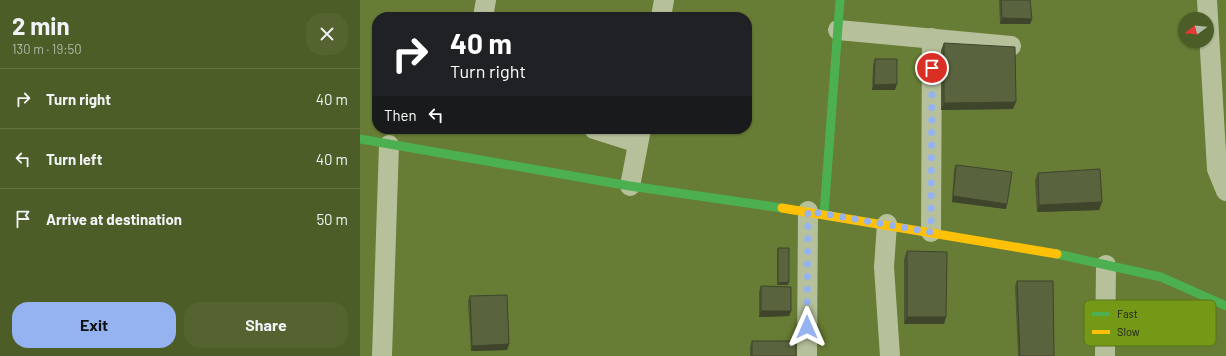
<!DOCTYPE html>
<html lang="en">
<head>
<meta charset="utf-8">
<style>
	body { margin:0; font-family:Barlow,sans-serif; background:#54632f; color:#f1f3f6; height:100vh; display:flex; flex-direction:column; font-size:15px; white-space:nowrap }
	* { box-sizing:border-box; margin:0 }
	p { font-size:13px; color:#b3baa7 }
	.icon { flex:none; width:22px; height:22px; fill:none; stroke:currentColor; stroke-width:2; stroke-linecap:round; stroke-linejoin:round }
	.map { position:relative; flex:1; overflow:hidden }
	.details { display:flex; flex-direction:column; background:#4d5d27; width:360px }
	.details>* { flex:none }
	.guide { position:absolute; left:12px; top:12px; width:380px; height:122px; border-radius:16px; box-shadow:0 1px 3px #0004; background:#202124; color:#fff; overflow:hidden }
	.needle { width:26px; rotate:254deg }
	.controls { position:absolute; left:818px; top:12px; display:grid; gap:8px }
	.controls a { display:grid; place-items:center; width:36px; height:36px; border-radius:50%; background:#4d5d27; box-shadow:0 1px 3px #0004; font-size:20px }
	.pin { position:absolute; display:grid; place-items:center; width:34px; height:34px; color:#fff; margin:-17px; border:2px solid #fff; border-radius:50%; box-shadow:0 1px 4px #0007 }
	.me { position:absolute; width:44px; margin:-22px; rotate:0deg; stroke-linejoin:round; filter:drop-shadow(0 0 3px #0008) }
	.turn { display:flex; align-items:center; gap:14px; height:84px; padding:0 12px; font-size:18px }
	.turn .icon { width:52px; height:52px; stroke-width:2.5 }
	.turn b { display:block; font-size:28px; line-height:34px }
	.then { display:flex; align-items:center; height:38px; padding:0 12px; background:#0003; gap:8px; font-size:15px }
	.round { display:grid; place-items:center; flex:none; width:42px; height:42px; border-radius:16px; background:#54632f }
	.summary { display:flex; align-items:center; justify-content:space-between; height:68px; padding:0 12px }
	h1 { font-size:24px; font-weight:700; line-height:30px }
	.primary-button { display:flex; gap:8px; margin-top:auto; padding:8px 12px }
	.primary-button a { flex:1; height:46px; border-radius:16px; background:#95b2f1; color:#111; font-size:16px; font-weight:700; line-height:46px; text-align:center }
	.primary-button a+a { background:#54632f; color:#f1f3f6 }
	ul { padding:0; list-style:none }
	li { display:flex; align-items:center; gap:12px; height:60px; padding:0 12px; border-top:1px solid #647244 }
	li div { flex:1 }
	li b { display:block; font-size:15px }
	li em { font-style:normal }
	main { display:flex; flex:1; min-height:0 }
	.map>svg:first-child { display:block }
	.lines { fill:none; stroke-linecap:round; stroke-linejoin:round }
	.street { stroke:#b6c19b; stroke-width:20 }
	.fast { stroke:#4caf50; stroke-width:9 }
	.slow { stroke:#ffc107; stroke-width:9 }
	.wall { fill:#4d5535 }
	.shaded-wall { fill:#3e452b }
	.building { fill:#59633e; stroke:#3e452b }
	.route { stroke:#95b2f1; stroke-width:7; stroke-dasharray:0 12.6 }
	.key { fill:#749917; stroke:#5a7419; stroke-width:1 }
	.key-label { font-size:11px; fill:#1d1d1d }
</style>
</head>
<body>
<main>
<section class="details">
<div class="summary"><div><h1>2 min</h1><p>130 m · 19:50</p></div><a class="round"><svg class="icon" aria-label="close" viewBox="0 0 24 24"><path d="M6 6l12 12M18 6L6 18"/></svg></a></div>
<ul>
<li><svg class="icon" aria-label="right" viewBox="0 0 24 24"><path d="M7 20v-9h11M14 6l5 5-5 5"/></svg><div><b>Turn right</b></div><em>40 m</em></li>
<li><svg class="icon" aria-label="left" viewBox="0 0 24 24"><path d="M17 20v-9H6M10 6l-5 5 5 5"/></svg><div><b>Turn left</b></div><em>40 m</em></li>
<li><svg class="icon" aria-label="arrive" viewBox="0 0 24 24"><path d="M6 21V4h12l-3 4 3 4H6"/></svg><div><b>Arrive at destination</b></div><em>50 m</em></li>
</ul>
<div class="primary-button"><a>Exit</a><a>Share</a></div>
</section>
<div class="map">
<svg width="866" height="356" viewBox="0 0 866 356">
	<rect width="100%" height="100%" fill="#677c34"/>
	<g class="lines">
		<g class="street">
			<polyline points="847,0 857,169 866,191"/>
			<polyline points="123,17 126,0"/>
			<polyline points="301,17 304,0"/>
			<polyline points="478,30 651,46"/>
			<polyline points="234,129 278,143"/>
			<polyline points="270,186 281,129"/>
			<polyline points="527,224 524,267 530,356"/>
			<polyline points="571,232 572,38"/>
			<polyline points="22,356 29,145"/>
			<polyline points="447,356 448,211"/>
			<polyline points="745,356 746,265"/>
		</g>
		<g class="fast">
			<polyline points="0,139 270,186 422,208"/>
			<polyline points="464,214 480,0"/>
			<polyline points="697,254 801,277 866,306"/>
		</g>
		<polyline class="slow" points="422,208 697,254"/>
	</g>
	<g class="wall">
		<polygon points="639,0 670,0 672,19 670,24 640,24"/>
		<polygon points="584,43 653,109 581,110 581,50"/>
		<polygon points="515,59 535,90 512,90 513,65"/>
		<polygon points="596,165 647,204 646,209 592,202 594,170"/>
		<polygon points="678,173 742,202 739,210 677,212 675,180"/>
		<polygon points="418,248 428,285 417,285 417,251"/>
		<polygon points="547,251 584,324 544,324 544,259"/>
		<polygon points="657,281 694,356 658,356 655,286"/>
		<polygon points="401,286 431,311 429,316 399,317 399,292"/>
		<polygon points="110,296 149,344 147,350 111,351 108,301"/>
		<polygon points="392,341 436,356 390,356 390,347"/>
	</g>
	<g class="shaded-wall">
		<polygon points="642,18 672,19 670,24 640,24"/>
		<polygon points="537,84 535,90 512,90 514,85"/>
		<polygon points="656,102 653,109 581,110 584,103"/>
		<polygon points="593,196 647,204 646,209 592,202"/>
		<polygon points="742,202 739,210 677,212 679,205"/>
		<polygon points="429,282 428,285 417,285 418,283"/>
		<polygon points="401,311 431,311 429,316 399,317"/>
		<polygon points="547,317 586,317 584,324 544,324"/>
		<polygon points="149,344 147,350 111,351 112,346"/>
	</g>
	<g class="building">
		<polygon points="641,0 670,0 672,19 642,18"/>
		<polygon points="584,43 655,47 656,102 584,103"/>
		<polygon points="515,59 537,59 537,84 514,85"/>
		<polygon points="596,165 652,172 647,204 593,196"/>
		<polygon points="740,169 742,202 679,205 678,173"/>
		<polygon points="418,248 429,248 429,282 418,283"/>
		<polygon points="547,251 587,252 586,317 547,317"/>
		<polygon points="657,281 693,281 694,356 660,356"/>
		<polygon points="401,286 431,287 431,311 401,311"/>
		<polygon points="147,295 149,344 112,346 110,296"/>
		<rect x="392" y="341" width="44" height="15"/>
	</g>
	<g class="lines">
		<polyline class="route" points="447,327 448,211 571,232 572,68"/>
	</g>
	<rect x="724" y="300" width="132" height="46" rx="6" class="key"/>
	<rect x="732" y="312" width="18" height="4" fill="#4caf50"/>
	<rect x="732" y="330" width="18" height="4" fill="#ffc107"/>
	<g class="key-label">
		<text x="757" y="318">Fast</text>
		<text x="757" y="336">Slow</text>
	</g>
</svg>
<div class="controls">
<a><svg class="needle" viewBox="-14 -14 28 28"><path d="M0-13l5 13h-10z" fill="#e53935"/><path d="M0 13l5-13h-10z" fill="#b3baa7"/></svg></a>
</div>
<div class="pin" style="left:572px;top:68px;background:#d93025"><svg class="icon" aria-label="arrive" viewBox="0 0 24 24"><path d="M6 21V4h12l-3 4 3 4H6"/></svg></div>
<svg class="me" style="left:447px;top:327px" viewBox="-20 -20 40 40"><path d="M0-17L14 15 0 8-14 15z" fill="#95b2f1" stroke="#fff" stroke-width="4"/></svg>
<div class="guide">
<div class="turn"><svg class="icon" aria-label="right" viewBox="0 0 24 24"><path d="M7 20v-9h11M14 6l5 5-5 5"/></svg><div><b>40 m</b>Turn right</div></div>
<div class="then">Then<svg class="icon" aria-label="left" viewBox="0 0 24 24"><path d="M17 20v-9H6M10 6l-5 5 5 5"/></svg></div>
</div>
</div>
</main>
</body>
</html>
